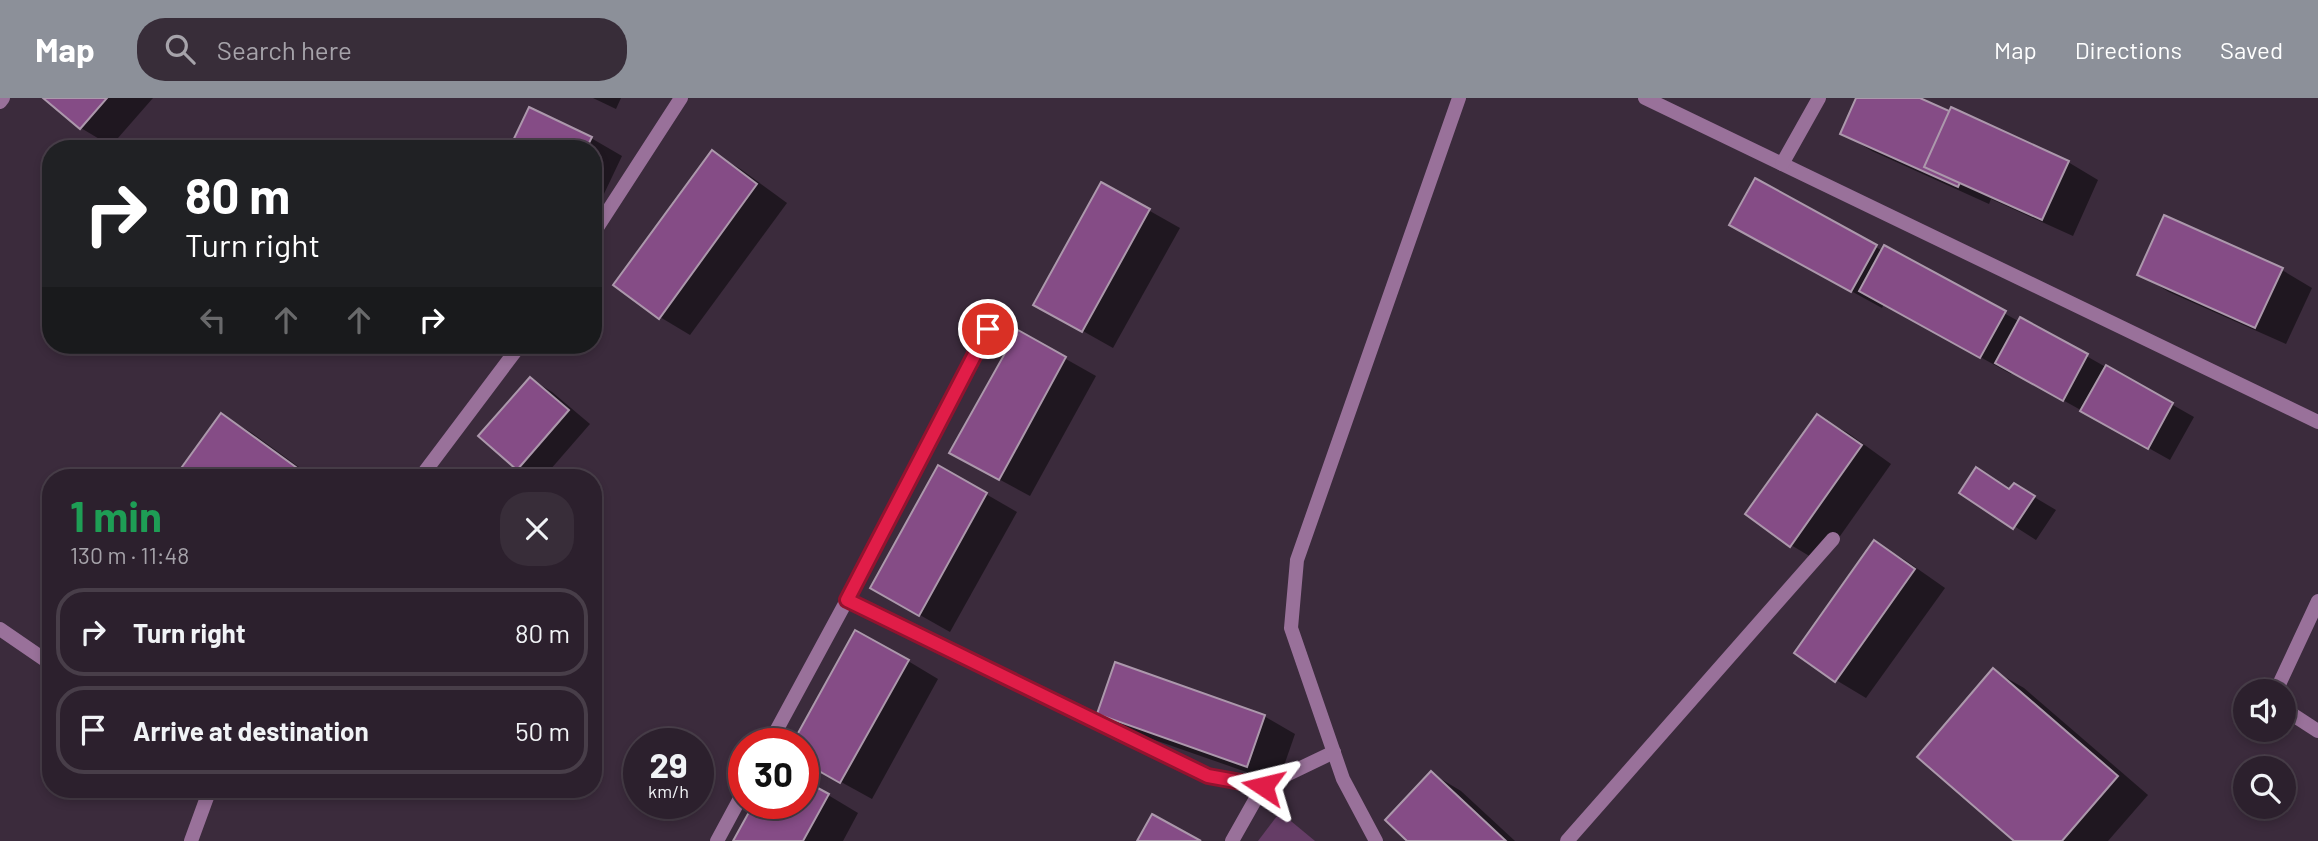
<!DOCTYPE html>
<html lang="en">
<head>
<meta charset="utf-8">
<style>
	body { margin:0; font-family:Barlow,sans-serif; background:#382d39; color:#f1f3f6; height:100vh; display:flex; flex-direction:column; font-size:26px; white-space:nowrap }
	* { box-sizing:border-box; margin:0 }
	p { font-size:23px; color:#a6a3aa }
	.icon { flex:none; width:38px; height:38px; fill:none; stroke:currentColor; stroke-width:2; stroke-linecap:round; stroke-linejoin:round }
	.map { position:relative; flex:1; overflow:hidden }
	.details { position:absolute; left:42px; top:371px; width:560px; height:329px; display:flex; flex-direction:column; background:#2c202d; border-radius:28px; box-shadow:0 4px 10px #0003,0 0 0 2px #483e49 }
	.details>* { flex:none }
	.banner { position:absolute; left:42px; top:42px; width:560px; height:214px; border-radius:28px; box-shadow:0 4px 10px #0003,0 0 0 2px #483e49; background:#202124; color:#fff; overflow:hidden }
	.fabs { position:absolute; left:2233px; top:581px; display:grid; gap:14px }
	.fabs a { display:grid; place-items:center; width:63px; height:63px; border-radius:50%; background:#2c202d; box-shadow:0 4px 10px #0003,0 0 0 2px #483e49; font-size:35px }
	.speed { position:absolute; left:623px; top:630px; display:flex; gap:14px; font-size:35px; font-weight:700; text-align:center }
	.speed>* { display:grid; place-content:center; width:91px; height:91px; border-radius:50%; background:#2c202d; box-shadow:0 4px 10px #0003,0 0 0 2px #483e49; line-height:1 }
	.speed small { font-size:18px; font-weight:400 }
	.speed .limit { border:10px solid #d22; background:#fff; color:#111 }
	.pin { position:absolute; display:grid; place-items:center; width:60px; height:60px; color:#fff; margin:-30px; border:4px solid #fff; border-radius:50%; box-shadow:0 2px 7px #0007 }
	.me { position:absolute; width:77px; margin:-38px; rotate:280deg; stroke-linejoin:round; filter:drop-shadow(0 0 5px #0008) }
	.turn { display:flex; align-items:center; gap:24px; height:147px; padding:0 28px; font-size:32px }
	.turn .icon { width:91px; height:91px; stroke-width:2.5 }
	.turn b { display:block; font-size:49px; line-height:60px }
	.lanes { display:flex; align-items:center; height:66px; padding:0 28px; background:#0003; justify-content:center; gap:35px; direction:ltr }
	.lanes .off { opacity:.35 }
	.round { display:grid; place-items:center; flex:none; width:74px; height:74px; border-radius:28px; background:#382d39 }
	.head { display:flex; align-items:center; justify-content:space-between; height:119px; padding:0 28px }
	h1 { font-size:42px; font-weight:700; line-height:52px; color:#1e9e55 }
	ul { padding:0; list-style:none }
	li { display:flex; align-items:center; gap:21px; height:88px; margin:0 14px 10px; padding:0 14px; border:4px solid #483e49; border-radius:28px }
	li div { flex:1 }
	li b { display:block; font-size:26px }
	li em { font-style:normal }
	header { display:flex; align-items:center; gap:42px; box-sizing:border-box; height:98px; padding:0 35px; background:#8c9099; color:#fff }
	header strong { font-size:33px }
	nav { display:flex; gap:38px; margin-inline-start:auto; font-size:24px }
	.search { width:490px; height:63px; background:#382d39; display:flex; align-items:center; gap:18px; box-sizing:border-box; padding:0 24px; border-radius:28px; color:#a6a3aa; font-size:26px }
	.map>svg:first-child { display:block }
	.green { fill:#653d66 }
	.shadow { fill:#0007 }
	.building { fill:#854c86; stroke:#ac98ac; stroke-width:2 }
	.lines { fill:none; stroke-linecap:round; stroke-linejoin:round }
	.minor { stroke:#99719a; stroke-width:14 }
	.tertiary { stroke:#99719a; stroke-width:14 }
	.route-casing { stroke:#92132f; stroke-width:18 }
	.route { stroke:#e11d48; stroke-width:12 }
</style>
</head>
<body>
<header>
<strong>Map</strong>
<div class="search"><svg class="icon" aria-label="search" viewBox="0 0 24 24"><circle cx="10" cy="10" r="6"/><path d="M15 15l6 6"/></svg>Search here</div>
<nav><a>Map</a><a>Directions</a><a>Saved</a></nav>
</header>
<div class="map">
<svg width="2318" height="743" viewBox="0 0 2318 743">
	<rect width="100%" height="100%" fill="#3b2b3c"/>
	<polygon class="green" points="1280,714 1315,743 1258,743"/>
	<g class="shadow">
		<polygon points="46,0 153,0 111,48 81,30"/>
		<polygon points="593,0 621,0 616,11"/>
		<polygon points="1858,0 1916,0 2068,64 2098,82 2073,138 1991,101 1989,106 1872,53 1842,35"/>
		<polygon points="591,40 622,58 593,119 593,51 511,51"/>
		<polygon points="712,54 742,72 787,105 690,237 660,219"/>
		<polygon points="1756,83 1883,153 1885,149 2020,224 2021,221 2194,319 2170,362 2013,274 2011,276 1884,206 1882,210 1762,144"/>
		<polygon points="1102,86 1180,130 1113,250 1035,206"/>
		<polygon points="2282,172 2312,190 2286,246 2169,194 2139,176"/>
		<polygon points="1018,234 1096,278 1030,398 982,372"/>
		<polygon points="531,281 552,294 590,326 543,380 533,380 518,371 481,338"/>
		<polygon points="222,317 252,335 314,380 176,380"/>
		<polygon points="1817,318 1848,335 1891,366 1821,465 1791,447"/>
		<polygon points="939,369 1017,414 950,534 872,490"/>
		<polygon points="2014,387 2056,412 2036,442 1961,394 2011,392"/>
		<polygon points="1875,444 1905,462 1945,490 1866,600 1836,582"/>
		<polygon points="908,563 938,581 872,701 803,663"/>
		<polygon points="1994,573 2024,590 2148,697 2108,743 2017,743"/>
		<polygon points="1099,615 1264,618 1295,636 1278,685 1129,633"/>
		<polygon points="1431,675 1461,693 1515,743 1410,743"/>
		<polygon points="828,697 858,715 843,743 735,743 803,705"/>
	</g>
	<g class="building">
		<polygon points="43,0 107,0 80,31"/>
		<polygon points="1856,0 1920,0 1985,29 1958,89 1840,36"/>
		<polygon points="529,9 592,39 586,51 509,51"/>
		<polygon points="1951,9 2069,63 2042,122 1924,69"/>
		<polygon points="712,52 757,86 659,221 613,187"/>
		<polygon points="1755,80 1877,147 1851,194 1729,127"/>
		<polygon points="1101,84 1150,111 1082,234 1033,207"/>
		<polygon points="2164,117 2283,170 2255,230 2137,177"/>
		<polygon points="1884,147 2006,213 1980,260 1859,193"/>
		<polygon points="2020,219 2088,256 2063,303 1995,265"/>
		<polygon points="1018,232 1066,259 999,382 949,355"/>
		<polygon points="2106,267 2173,305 2148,351 2080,313"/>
		<polygon points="530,279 569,312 517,372 478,338"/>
		<polygon points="221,315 311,380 174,380"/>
		<polygon points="1817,316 1862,347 1790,449 1745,416"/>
		<polygon points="938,367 987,395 919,518 870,490"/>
		<polygon points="1976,369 2009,391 2014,385 2035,398 2013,431 1959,395"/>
		<polygon points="1874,442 1915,471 1835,584 1794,555"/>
		<polygon points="855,532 909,562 840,685 803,664 803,646 792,646"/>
		<polygon points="1115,564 1265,617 1247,669 1097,616"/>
		<polygon points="1993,570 2118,678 2062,743 2014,743 1917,659"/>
		<polygon points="1431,673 1506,743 1407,743 1385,722"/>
		<polygon points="803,682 829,696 803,743 733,743 754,705 803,705"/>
		<polygon points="1152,716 1201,743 1137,743"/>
	</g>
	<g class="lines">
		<g class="minor">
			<polyline points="1645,0 2318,324"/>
			<polyline points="0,4 3,0"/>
			<polyline points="1782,66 1819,0"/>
			<polyline points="988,231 847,502 1208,678 1263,688 1334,654"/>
			<polyline points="0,531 51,566"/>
			<polyline points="2276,593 2318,503"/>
			<polyline points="2284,611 2318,633"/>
			<polyline points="769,646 847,502"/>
			<polyline points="717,743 744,693"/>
			<polyline points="1232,743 1263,688"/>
			<polyline points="1376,743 1343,681 1291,530 1297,462 1459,0"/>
			<polyline points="1567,743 1833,441"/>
		</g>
		<g class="tertiary">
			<polyline points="593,136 681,0"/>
			<polyline points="420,380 520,247"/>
			<polyline points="191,743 210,691"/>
		</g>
	</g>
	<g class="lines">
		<g class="route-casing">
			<polyline id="route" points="988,231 847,502 1208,678 1263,688"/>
		</g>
		<use href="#route" class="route"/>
	</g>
</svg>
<div class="fabs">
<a><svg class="icon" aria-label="sound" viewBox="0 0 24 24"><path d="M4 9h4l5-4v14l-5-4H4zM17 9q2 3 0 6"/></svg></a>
<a><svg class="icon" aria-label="search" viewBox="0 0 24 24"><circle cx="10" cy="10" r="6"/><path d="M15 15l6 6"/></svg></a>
</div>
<div class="speed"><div>29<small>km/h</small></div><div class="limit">30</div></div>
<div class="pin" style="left:988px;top:231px;background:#d93025"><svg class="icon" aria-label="arrive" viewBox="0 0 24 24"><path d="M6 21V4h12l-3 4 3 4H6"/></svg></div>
<svg class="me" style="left:1263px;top:688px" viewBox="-20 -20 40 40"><path d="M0-17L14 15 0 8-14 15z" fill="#e11d48" stroke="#fff" stroke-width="4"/></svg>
<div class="banner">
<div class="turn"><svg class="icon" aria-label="right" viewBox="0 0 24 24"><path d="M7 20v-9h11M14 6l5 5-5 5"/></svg><div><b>80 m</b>Turn right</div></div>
<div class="lanes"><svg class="icon off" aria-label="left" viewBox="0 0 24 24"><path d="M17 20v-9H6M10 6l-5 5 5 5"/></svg><svg class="icon off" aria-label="ahead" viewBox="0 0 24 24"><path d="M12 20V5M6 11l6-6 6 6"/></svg><svg class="icon off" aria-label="ahead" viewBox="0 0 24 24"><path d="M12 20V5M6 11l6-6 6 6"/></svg><svg class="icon" aria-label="right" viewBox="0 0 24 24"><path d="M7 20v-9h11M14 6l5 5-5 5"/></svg></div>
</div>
<section class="details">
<div class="head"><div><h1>1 min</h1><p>130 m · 11:48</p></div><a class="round"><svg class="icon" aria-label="close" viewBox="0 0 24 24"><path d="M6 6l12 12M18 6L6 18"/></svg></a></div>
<ul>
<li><svg class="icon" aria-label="right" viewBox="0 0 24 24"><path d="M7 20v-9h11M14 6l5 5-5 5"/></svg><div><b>Turn right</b></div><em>80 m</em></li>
<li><svg class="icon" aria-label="arrive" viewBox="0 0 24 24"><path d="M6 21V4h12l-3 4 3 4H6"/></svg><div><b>Arrive at destination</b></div><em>50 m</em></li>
</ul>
</section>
</div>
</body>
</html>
